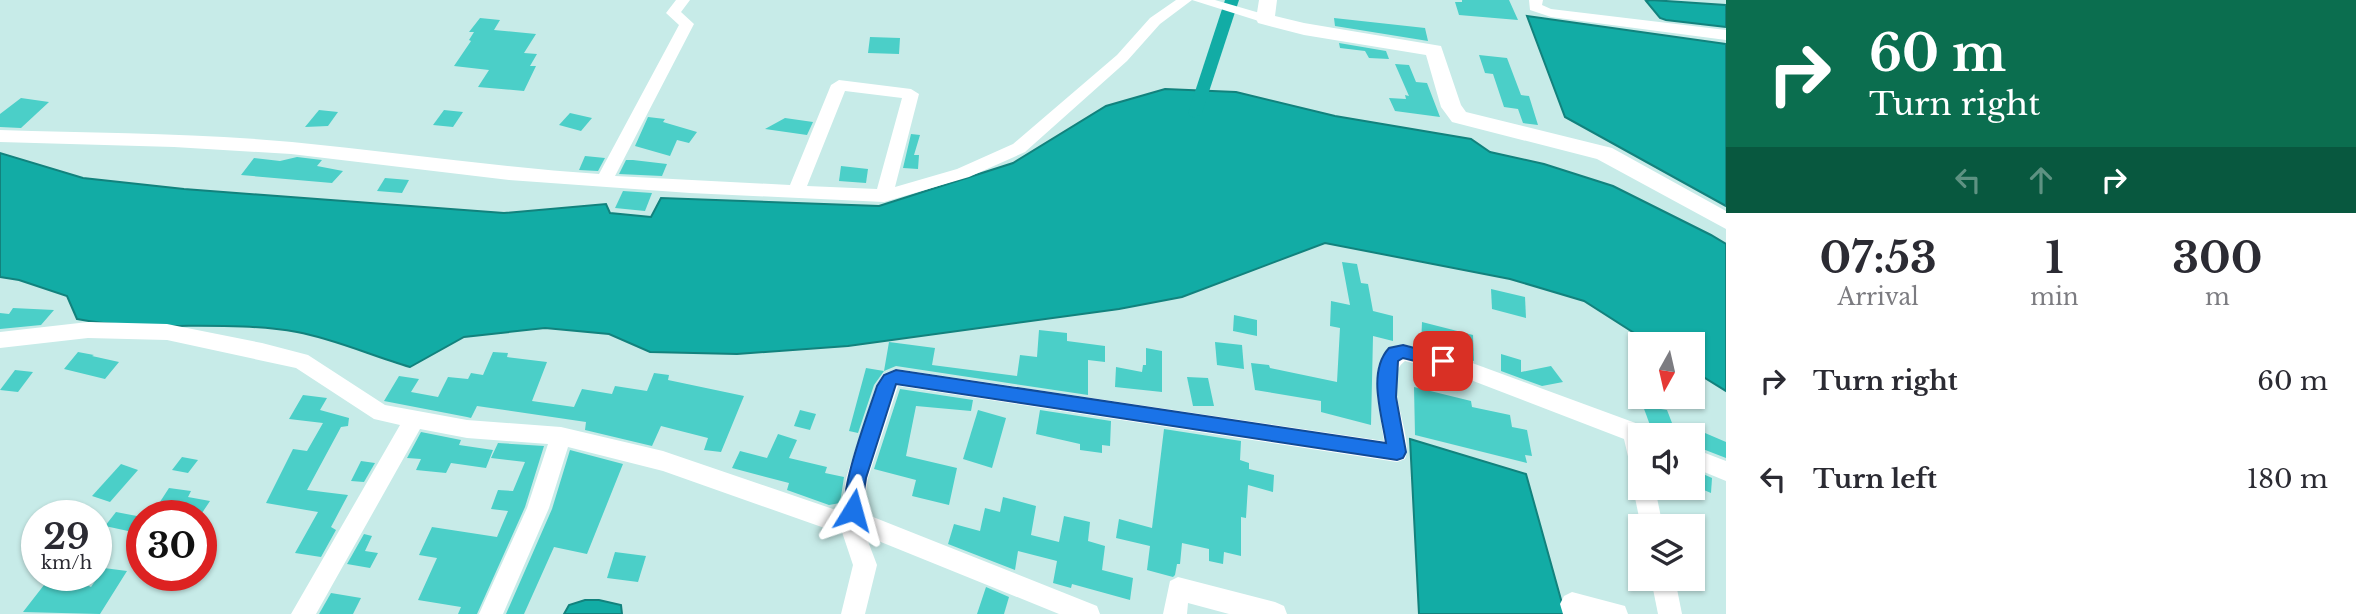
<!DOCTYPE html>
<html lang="en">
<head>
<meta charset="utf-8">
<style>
	body { margin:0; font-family:"Libre Baskerville",serif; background:#f7f7f7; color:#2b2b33; height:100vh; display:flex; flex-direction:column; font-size:26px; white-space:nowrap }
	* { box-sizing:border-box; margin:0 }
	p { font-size:23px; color:#7c7c81 }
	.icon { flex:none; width:38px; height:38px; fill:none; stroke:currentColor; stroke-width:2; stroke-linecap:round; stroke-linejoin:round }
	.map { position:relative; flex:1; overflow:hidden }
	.drawer { display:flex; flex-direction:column; background:#fff; width:630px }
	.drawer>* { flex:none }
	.banner { background:#0b6e4f; color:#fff; overflow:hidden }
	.needle { width:46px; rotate:188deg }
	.controls { position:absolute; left:1628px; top:332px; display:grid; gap:14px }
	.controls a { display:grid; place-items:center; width:77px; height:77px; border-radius:0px; background:#fff; box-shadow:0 2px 5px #0004; font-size:35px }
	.speed { position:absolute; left:21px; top:500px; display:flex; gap:14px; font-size:35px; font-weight:700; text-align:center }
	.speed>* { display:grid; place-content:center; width:91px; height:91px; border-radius:50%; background:#fff; box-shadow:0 2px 5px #0004; line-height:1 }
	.speed small { font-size:18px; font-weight:400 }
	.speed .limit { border:10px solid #d22; background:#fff; color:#111 }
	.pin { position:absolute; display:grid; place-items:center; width:60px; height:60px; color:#fff; margin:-30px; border-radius:14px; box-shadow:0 4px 10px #0006 }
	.me { position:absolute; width:77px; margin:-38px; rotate:8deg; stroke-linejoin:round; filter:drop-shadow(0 0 5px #0008) }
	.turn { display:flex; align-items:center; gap:24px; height:147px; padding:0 28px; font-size:32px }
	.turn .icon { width:91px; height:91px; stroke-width:2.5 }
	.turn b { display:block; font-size:49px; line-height:60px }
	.lanes { display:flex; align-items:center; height:66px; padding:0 28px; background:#0003; justify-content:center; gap:35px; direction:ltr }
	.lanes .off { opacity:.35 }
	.eta { display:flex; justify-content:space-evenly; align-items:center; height:119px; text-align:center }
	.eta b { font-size:42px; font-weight:700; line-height:49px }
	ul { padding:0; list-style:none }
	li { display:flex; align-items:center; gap:21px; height:98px; padding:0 28px }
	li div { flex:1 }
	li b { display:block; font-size:26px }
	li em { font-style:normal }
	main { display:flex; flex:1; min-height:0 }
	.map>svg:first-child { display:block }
	.water { fill:#12aca5; stroke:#12827d; stroke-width:2 }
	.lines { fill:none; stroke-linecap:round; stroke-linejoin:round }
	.canal { fill:#12aca5; fill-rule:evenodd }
	.building { fill:#4bcfc8 }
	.minor { fill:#fff; fill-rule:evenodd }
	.tertiary { fill:#fff; fill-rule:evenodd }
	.route { fill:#1a73e8; stroke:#114b97; stroke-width:2 }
</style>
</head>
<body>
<main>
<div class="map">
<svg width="1726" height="614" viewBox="0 0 1726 614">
	<rect width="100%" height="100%" fill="#c7ebe8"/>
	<g class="water">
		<polygon points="1651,0 1726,5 1726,27 1666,20 1660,18 1646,1"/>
		<polygon points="1527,16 1726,44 1726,206 1565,117"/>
		<path d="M1165,89L1236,92L1335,116L1471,139L1490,152L1544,164L1613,186L1711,235L1726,244V391L1692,370V345H1653L1584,301L1510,279L1325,243L1182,297L1119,309L848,346L737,354L650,352L609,334L545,328L464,337L410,367C372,356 335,339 297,332C224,319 149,333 77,319L67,296L19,280L0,277V153L83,178L184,189L504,213L606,204L610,213L651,217L661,198L879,206L1013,163L1106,106Z"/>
		<polygon points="1410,439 1526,474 1565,614 1419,614"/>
		<polygon points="585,600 599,600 621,605 622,614 564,614 569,605"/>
	</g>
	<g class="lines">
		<polygon class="canal" points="1225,0 1239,0 1202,113 1195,118 1190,116 1188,113"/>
	</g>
	<g class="building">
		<polygon points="1462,0 1509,0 1518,20 1459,15 1455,2 1462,2"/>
		<polygon points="480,18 500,20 494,30 536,34 524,53 537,54 530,66 536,66 524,91 478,87 489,70 454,66 471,41 469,40 474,32 469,32"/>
		<polygon points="1334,18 1425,28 1428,41 1335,26"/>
		<polygon points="870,37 900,38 899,54 868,53"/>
		<polygon points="1339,43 1386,51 1389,59 1369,58 1365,51 1340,48"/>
		<polygon points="1479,55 1507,58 1521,95 1529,96 1538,125 1523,123 1518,109 1504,107 1493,74 1485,73"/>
		<polygon points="1395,64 1409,65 1416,82 1427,83 1440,117 1395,111 1389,98 1406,99 1405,95 1409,96"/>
		<polygon points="21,98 49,102 21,128 0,127 0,114"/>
		<polygon points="319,110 338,112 328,126 305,127"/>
		<polygon points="444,110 463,112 453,127 433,125"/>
		<polygon points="570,113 592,118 581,131 559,125"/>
		<polygon points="648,117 665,119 663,122 697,132 689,143 677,140 670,156 635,146"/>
		<polygon points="785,118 813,122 807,135 765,129"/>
		<polygon points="911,134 920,135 914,155 919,155 918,169 903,168"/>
		<polygon points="585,156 605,158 598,171 579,170"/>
		<polygon points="297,157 322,160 317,166 343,171 332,183 241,175 254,158 280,161"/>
		<polygon points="626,160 633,160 667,164 662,176 619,174"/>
		<polygon points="841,166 868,169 866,183 839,181"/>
		<polygon points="385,178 409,180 402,193 377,191"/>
		<polygon points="623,191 652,193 645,211 615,208"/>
		<polygon points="1342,262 1357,264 1361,283 1368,284 1373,311 1393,316 1393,341 1373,336 1371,425 1321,412 1321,401 1255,390 1251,363 1269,365 1270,368 1337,382 1340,328 1330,326 1331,301 1350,305"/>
		<polygon points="1491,289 1525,297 1526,318 1492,309"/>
		<polygon points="13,308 54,310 41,325 0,329 0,313 9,314"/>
		<polygon points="1234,315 1257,320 1257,336 1233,331"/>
		<polygon points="1422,322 1473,335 1474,361 1421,346"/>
		<polygon points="1039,330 1067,333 1067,341 1105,346 1105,362 1088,360 1088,395 896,366 884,371 889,342 935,348 932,365 1017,376 1020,355 1037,357"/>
		<polygon points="1215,342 1242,345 1244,369 1217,365"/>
		<polygon points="1146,348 1162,351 1162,392 1115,387 1116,367 1142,372 1143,365 1146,365"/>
		<polygon points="78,352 94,355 92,356 119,362 105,379 64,369"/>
		<polygon points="493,352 508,353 507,357 547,362 532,401 574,407 582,389 612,394 615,386 647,391 654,373 669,375 668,380 744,396 721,452 704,450 708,438 661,426 652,446 585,430 586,422 477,406 471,418 467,417 384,401 399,376 419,379 411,392 438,397 448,377 468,379 471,373 483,375"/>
		<polygon points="1501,354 1521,360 1521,372 1551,366 1563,382 1542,386 1501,371"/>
		<polygon points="866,368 884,371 874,385 858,433 849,431"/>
		<polygon points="15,370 33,372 18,392 0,390"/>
		<polygon points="1187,377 1208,378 1214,406 1193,406"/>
		<polygon points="1414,387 1471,401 1472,407 1510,415 1512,427 1527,430 1532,456 1525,455 1527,463 1415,435"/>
		<polygon points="900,389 973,400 971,411 916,406 906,456 957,468 949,505 912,496 916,480 874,469"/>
		<polygon points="303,395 327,398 320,410 349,418 348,426 341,427 307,490 348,495 331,527 336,530 321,557 295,553 318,512 266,503 293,449 307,451 323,423 289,419"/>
		<polygon points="1643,406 1667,410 1677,436 1654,436"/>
		<polygon points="800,410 816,414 810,430 794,426"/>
		<polygon points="978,410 1006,418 992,468 963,459"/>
		<polygon points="1040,410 1111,421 1110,446 1102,445 1102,453 1080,450 1080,444 1036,434"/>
		<polygon points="1164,429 1241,441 1240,460 1249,463 1249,469 1274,475 1273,492 1248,485 1246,518 1241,517 1241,556 1224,552 1223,564 1209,561 1209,549 1182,543 1180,564 1177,564 1175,575 1173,577 1147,570 1150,546 1116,538 1119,519 1152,528"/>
		<polygon points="1698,430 1726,442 1726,458 1695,446"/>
		<polygon points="421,432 461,440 459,445 493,450 486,468 451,463 446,473 416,470 421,459 407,458"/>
		<polygon points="778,434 797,440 789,458 827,467 825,473 844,477 840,503 829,505 787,490 789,483 732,468 740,451 767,458"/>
		<polygon points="498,443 544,446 525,507 477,614 458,614 461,607 418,600 437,558 419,555 432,527 497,537 508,511 491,509 498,490 513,491 525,462 491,458"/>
		<polygon points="570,450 623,464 587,554 554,547 524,614 506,614 552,509"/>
		<polygon points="182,457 198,460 188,473 172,470"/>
		<polygon points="361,461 375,463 364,482 351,481"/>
		<polygon points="121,464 138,470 110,502 92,496"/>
		<polygon points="1694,470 1712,478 1711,493 1692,485"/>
		<polygon points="169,488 191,491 188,497 210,501 200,516 184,516 186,512 156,508"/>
		<polygon points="1003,497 1036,506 1031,535 1059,542 1064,516 1090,522 1088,541 1105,546 1102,570 1133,578 1130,600 1072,584 1071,588 1053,583 1057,561 1018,551 1015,570 948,544 954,524 980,531 985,508 1000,512"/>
		<polygon points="116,512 142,517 142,534 105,526"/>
		<polygon points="364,534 372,536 365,551 378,553 370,568 347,564"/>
		<polygon points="615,552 646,556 638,582 607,578"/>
		<polygon points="104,568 127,571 100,614 23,612 51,576 68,576 91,587"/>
		<polygon points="986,587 1009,597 1004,614 977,614"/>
		<polygon points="331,593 361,598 353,614 319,614"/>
	</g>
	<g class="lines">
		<g class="minor">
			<path d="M676,0H690L681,12L694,24L615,176L790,185L831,85L839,80L911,89L919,94L895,187L957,169L1013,144L1117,55L1150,18L1176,0H1215L1270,16L1272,19L1265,23L1192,0L1160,24L1127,61L1025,152L969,177L884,202L690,193L509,180L291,154L174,147L0,142V130C97,133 195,133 292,142C395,152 496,167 599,174L679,25L666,13ZM845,91L902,98L877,189L807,186Z"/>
			<polygon points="1529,0 1543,0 1542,5 1551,9 1726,30 1726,40 1551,17 1530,10"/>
			<path d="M88,322L167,324L262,343L308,355L385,405L467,420L561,427L663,451L833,509L842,507L846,478L876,386L883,374L896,369L1384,441L1377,396L1378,367L1387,351L1403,344L1464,360L1641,425L1649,429L1652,436H1640V477L1632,474L1624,439L1455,374L1405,361C1380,378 1415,436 1405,459L1397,462L898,386L868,478L863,513L1097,606L1100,614H1059L866,536L877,565L865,614H841L853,565L841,529L833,531L663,471L568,447L549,508L503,614H479L527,508L548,444L467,438L420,429L316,614H291L400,425L374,419L296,368L167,340L88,338L0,348V332Z"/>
			<polygon points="1692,448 1726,461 1726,481 1692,467"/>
			<polygon points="1640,480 1640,488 1655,488 1663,527 1641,527 1633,488"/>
			<polygon points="1178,577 1275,602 1284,606 1287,614 1229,614 1188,603 1187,614 1163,614 1170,581"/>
			<polygon points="1651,579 1675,579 1682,614 1658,614"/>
			<polygon points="1572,592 1625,606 1628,614 1563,614 1560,604 1564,596"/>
		</g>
		<polygon class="tertiary" points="1259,0 1277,0 1275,16 1304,23 1441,46 1461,105 1466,112 1612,148 1726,211 1726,229 1597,159 1452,122 1441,107 1426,55 1304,35 1258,23 1256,19"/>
	</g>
	<path class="route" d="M1403,345L1449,357L1452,361L1449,366L1443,368L1403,358L1398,361L1396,397L1406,452L1403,458L1397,460L896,384L866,478L860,517L853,519L846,517C837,495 869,411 877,386L884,375L896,370L1386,443C1382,415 1367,372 1389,348Z"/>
</svg>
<div class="controls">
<a><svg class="needle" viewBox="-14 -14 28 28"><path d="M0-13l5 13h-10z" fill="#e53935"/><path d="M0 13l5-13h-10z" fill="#7c7c81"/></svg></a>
<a><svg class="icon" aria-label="sound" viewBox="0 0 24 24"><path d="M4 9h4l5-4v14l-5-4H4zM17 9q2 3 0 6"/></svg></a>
<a><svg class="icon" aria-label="layers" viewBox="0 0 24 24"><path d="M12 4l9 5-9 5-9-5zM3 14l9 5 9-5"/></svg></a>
</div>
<div class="speed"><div>29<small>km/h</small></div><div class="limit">30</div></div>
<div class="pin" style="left:1443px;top:361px;background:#d93025"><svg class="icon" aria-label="arrive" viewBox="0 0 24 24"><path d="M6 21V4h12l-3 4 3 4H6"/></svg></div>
<svg class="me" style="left:853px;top:510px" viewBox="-20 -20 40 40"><path d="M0-17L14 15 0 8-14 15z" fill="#1a73e8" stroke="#fff" stroke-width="4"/></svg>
</div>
<section class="drawer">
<div class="banner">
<div class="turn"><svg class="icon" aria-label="right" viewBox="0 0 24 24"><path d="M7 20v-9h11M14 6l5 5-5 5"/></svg><div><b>60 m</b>Turn right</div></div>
<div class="lanes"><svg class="icon off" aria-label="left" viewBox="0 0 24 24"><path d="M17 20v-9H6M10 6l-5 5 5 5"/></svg><svg class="icon off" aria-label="ahead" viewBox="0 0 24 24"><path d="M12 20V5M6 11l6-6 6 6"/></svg><svg class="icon" aria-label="right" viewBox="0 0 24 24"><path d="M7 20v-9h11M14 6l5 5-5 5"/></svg></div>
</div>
<div class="eta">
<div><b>07:53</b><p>Arrival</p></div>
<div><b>1</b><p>min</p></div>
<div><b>300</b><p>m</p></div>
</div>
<ul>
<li><svg class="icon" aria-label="right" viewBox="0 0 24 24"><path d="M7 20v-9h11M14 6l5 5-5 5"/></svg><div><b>Turn right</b></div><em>60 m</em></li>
<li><svg class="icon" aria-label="left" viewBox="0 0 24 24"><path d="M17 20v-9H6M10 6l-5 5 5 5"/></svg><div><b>Turn left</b></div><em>180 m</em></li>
</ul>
</section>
</main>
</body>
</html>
